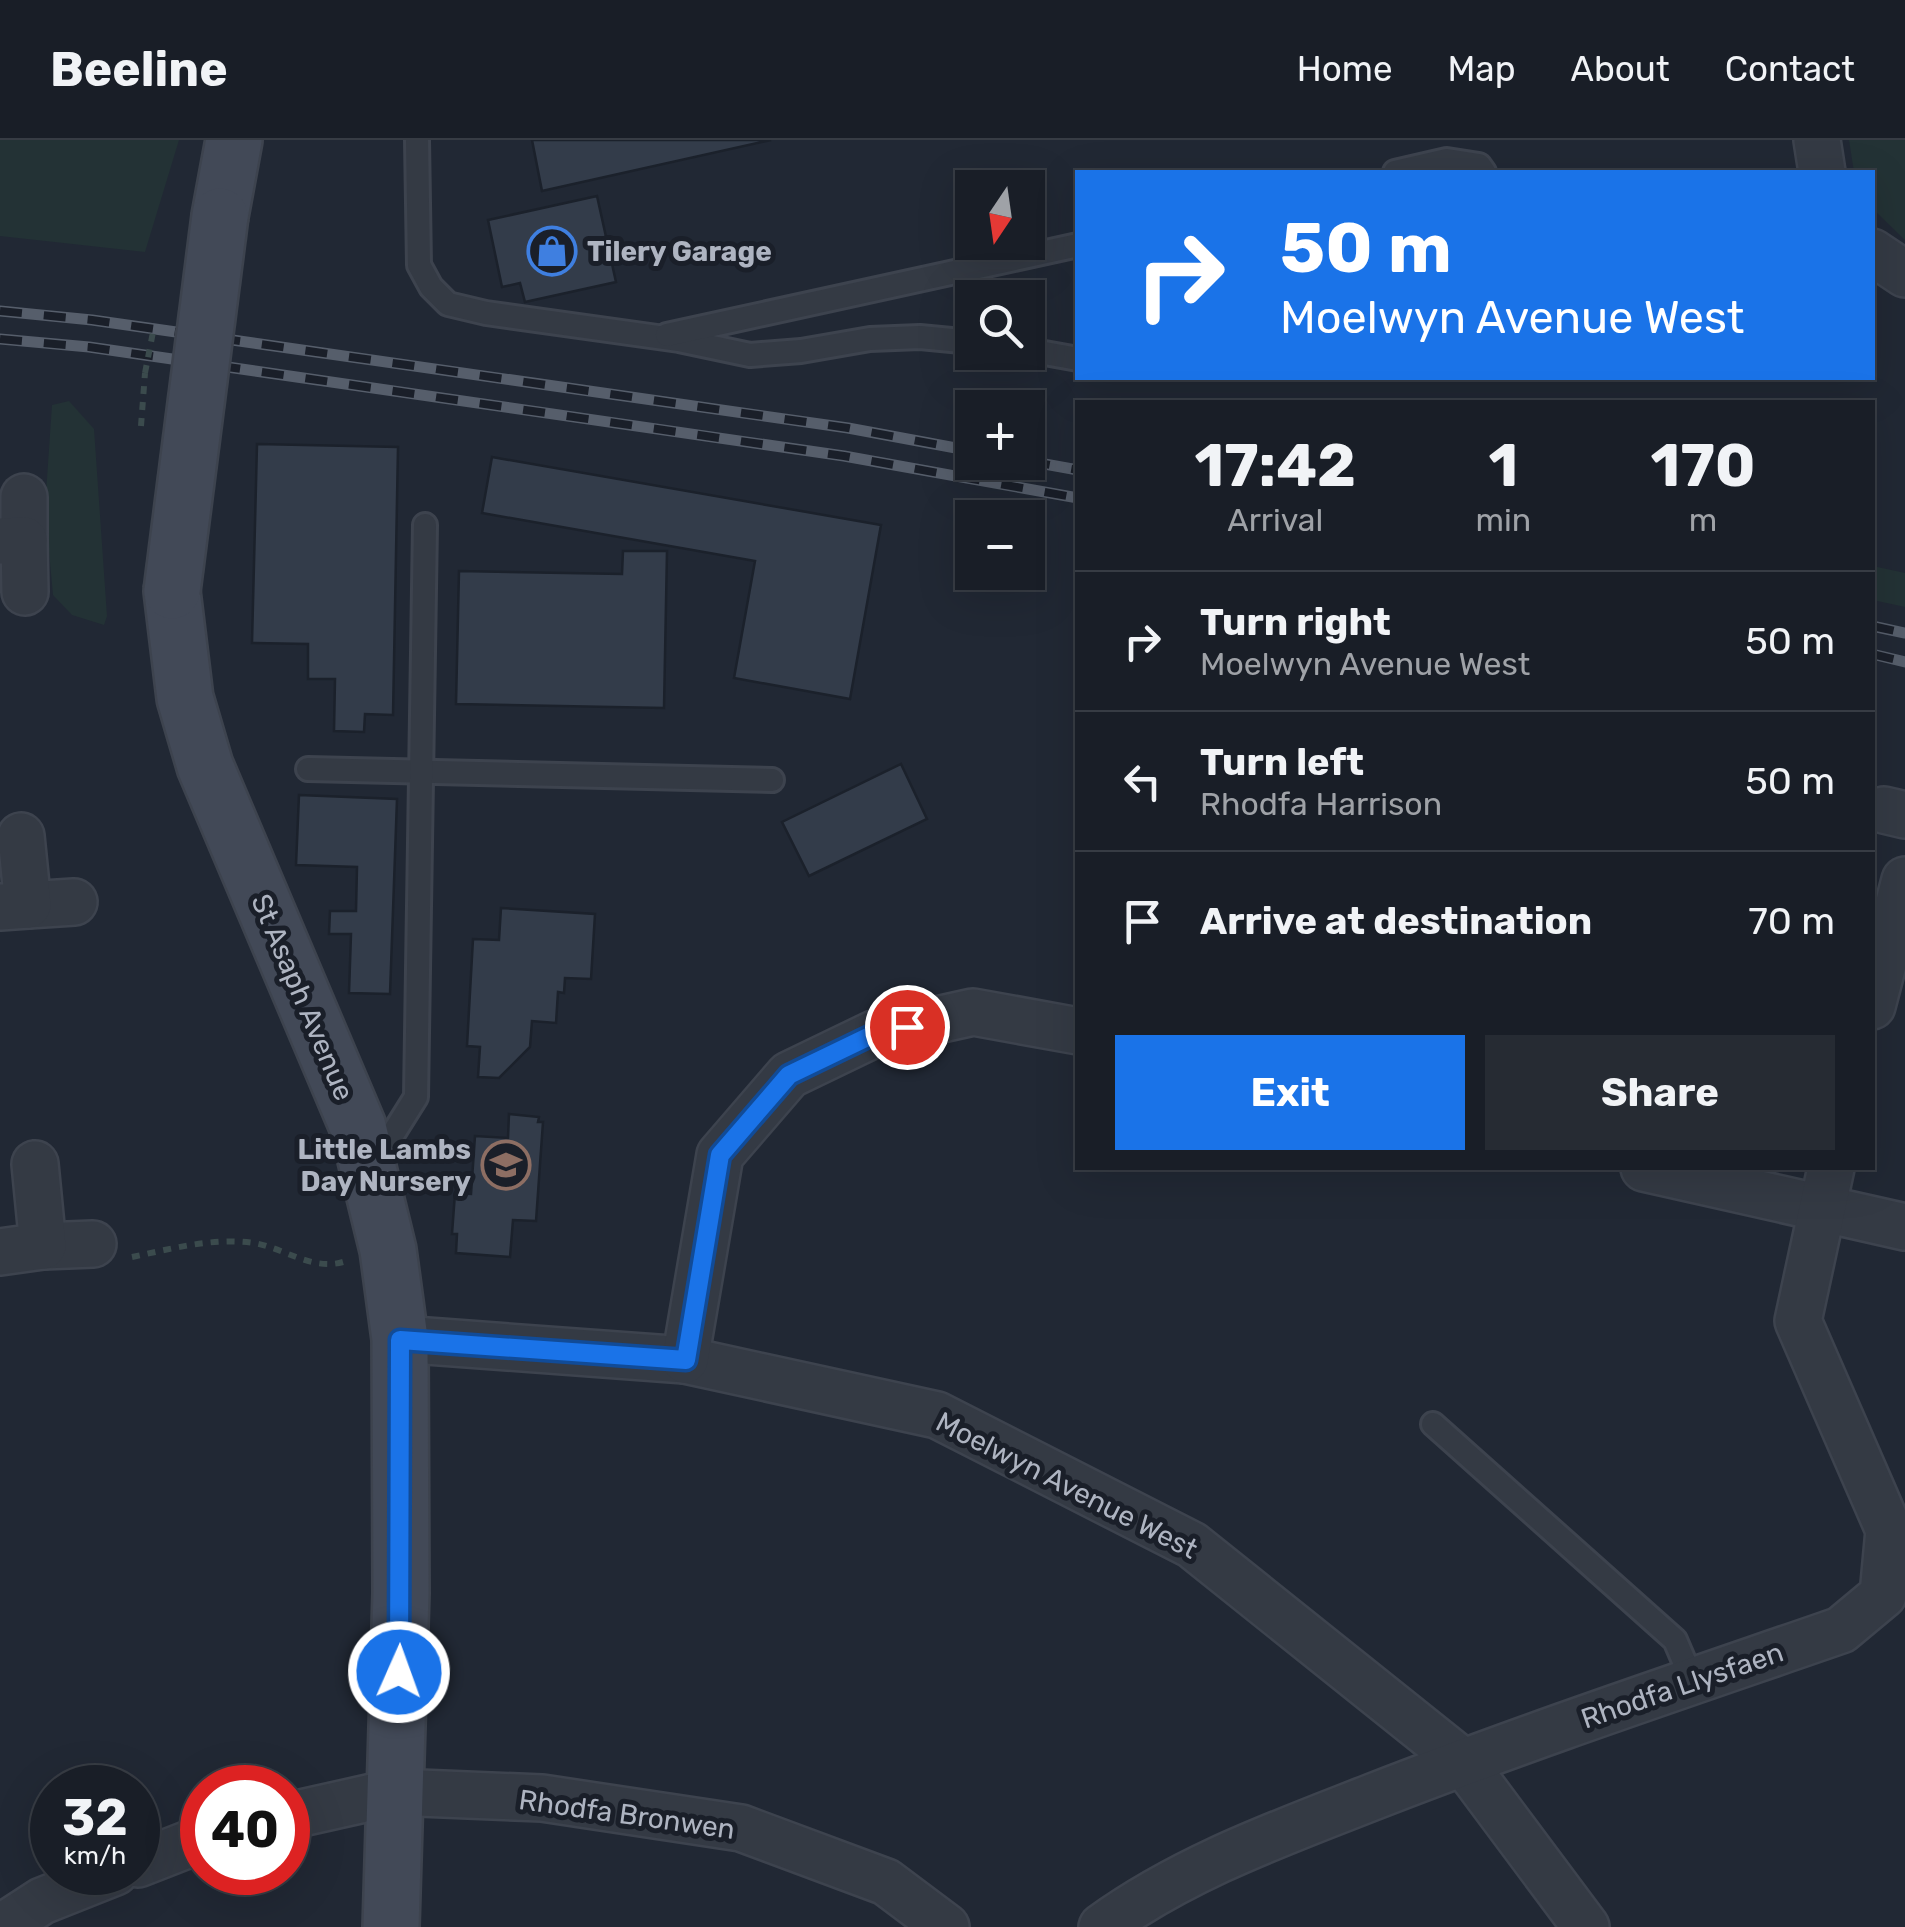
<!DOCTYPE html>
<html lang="en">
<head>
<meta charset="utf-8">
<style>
	body { margin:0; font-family:Rubik,sans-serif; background:#262b33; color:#f1f3f6; height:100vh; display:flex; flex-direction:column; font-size:38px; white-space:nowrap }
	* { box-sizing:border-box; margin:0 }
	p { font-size:32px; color:#9fa2a7 }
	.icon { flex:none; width:55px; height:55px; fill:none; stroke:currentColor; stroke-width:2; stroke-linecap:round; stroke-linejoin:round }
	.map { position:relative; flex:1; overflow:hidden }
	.panel { position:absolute; left:1075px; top:260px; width:800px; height:770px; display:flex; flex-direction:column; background:#191e27; border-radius:0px; box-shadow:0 10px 40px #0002,0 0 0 2px #373c44 }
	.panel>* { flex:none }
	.hud { position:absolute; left:1075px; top:30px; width:800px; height:210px; border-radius:0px; box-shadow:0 10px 40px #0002,0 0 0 2px #373c44; background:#1a73e8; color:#fff; overflow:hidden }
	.needle { width:65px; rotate:193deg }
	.fabs { position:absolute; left:955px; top:30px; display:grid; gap:20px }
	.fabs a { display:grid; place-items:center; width:90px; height:90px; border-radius:0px; background:#191e27; box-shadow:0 10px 40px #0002,0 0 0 2px #373c44; font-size:50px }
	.speed { position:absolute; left:30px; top:1625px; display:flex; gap:20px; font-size:50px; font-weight:700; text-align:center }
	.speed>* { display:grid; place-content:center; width:130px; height:130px; border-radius:50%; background:#191e27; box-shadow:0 10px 40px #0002,0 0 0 2px #373c44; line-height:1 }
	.speed small { font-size:25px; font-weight:400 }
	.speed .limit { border:15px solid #d22; background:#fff; color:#111 }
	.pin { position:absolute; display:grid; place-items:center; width:85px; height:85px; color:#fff; margin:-42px; border:5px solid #fff; border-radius:50%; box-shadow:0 2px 10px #0007 }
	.me { position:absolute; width:110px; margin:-55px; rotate:2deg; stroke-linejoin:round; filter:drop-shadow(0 0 8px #0008) }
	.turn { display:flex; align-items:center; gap:35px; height:210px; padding:0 40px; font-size:45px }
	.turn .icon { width:130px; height:130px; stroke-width:2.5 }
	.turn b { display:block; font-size:70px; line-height:85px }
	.eta { display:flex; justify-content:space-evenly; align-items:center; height:170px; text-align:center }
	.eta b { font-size:60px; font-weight:700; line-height:70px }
	.button { display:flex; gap:20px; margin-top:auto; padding:20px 40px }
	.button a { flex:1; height:115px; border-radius:0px; background:#1a73e8; color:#fff; font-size:40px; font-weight:700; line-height:115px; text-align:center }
	.button a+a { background:#262b33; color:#f1f3f6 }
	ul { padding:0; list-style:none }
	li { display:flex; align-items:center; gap:30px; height:140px; padding:0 40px; border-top:2px solid #373c44 }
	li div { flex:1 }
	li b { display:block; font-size:38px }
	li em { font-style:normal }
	header { display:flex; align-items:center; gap:60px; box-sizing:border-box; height:140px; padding:0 50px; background:#191e27; border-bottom:2px solid #373c44 }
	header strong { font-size:48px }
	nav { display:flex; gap:55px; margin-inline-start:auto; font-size:35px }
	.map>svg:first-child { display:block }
	.green { fill:#233235 }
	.building { fill:#333c4a; stroke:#1b212b; stroke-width:2.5 }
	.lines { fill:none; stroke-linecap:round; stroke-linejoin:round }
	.lane-casing { stroke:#3d434e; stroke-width:28 }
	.street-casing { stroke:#3d434e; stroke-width:50 }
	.secondary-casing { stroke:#3d434e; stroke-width:60 }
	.path { stroke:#3b4b4d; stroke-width:6; stroke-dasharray:8 8; stroke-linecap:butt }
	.lane { stroke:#343a44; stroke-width:22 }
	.street { stroke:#343a44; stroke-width:45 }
	.secondary { stroke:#424957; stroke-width:55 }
	.rail-casing { stroke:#565e6b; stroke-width:11 }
	.rail { stroke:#1a1f29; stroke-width:8; stroke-dasharray:22; stroke-linecap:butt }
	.secondary-bridge-casing { stroke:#3d434e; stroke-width:60; stroke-linecap:butt }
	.path-bridge { stroke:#3b4b4d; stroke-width:6; stroke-dasharray:8 8; stroke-linecap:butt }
	.secondary-bridge { stroke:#424957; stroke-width:55 }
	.route-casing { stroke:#114b97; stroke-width:25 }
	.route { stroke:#1a73e8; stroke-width:18 }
	.labels { text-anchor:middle; stroke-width:10; stroke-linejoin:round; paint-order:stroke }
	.poi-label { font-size:28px; font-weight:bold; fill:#aeb4c1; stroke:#1a1f29; text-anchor:start }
	.street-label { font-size:28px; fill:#aeb4c1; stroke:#1a1f29 }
</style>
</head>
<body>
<header>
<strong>Beeline</strong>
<nav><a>Home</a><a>Map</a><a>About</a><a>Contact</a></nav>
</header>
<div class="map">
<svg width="1905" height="1787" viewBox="0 0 1905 1787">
	<rect width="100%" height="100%" fill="#212834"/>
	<g class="green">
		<polygon points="0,0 179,0 145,112 0,96"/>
		<polygon points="1849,0 1905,0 1905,100 1873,69 1872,32 1854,32"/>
		<polygon points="69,261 94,289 107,476 104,485 72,475 53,455 45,368 52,265"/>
		<polygon points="1873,426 1905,433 1905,467 1873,460"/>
	</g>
	<g class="building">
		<polygon points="532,0 771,0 542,51"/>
		<polygon points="597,56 616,142 525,162 520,143 502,147 488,80"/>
		<polygon points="257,304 398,307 393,575 365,574 364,592 334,591 335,539 308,539 308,504 252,503"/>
		<polygon points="492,317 881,385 850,559 734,538 755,421 482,373"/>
		<polygon points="623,411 667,411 664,568 456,564 459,431 622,434"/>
		<polygon points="901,624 927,679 809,736 782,682"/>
		<polygon points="299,655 397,659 390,854 349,853 351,794 329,794 330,771 356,771 357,727 296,725"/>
		<polygon points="501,768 595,774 591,839 565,838 564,853 558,852 556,883 532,881 530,907 499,938 478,937 480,907 467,906 473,799 499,800"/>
		<polygon points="509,974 539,977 538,982 543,982 536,1081 513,1080 510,1117 456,1113 457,1094 452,1094 455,1053 471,1054 475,996 508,998"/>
	</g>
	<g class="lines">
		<g class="lane-casing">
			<g id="lane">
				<polyline points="417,0 419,125 431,147 448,164 486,173 679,200 750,215 801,211 870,199 920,197 972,202"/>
				<polyline points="1395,32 1447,20 1479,25 1484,32"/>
				<polyline points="667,195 1078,105"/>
				<polyline points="1028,210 1078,219"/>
				<polyline points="308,629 772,640"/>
				<polyline points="374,1024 416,957 425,385"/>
				<polyline points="1433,1284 1675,1500 1693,1542"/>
			</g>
		</g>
		<g class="street-casing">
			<g id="street">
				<polyline points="1817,0 1822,32"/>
				<polyline points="1872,112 1905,134"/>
				<polyline points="24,400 24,357"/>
				<polyline points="0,401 24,400 25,452"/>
				<polyline points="1884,670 1905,675"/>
				<polyline points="28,765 74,762"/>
				<polyline points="0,767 28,765 21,696"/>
				<polyline points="1872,866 1905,740"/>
				<polyline points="1644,1028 1905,1087"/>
				<polyline points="43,1106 93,1104"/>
				<polyline points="0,1112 43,1106 35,1024"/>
				<polyline points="400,1199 685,1220 937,1275 1192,1405 1463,1622 1586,1787"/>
				<polyline points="685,1220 720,1015 789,935 874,894 973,872 1078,891"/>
				<polyline points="288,1676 395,1652 542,1658 741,1688 886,1742 946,1787"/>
				<polyline points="138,1724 202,1699"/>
				<polyline points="2,1787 42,1761 115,1732"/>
				<path d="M1102,1787C1185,1727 1281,1693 1375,1656C1529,1596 1685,1544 1841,1490L1883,1455L1889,1390L1798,1181L1831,1028"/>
			</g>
		</g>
		<g class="secondary-casing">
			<g id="secondary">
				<polyline points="220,76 234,0"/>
				<polyline points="172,451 185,558 205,626 358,987 388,1110 400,1199 401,1453 391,1787"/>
			</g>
		</g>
		<g class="path">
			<polyline points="141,286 145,233"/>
			<path d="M132,1117C171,1109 213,1097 254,1103C284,1108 312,1131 343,1122"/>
		</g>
		<use href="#lane" class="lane"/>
		<use href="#street" class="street"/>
		<use href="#secondary" class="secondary"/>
		<g class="rail-casing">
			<g id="rail">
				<polyline points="0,171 92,180 848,288 972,311"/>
				<polyline points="0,199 89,207 844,316 1078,358"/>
				<polyline points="1028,321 1078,330"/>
				<polyline points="1872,486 1905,493"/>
				<polyline points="1872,514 1905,522"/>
			</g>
		</g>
		<use href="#rail" class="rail"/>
		<g class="secondary-bridge-casing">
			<polyline id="secondary-bridge" points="172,451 220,76"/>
		</g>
		<polyline class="path-bridge" points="145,233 153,192"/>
		<use href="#secondary-bridge" class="secondary-bridge"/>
	</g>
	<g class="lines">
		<g class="route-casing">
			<polyline id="route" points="399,1532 400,1200 686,1220 720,1015 789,935 874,894 907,887"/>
		</g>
		<use href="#route" class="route"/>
	</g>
	<defs>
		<g id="shop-ring" transform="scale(2.5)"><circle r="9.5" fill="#1a1f29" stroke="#3f7fe0" stroke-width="1.5"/><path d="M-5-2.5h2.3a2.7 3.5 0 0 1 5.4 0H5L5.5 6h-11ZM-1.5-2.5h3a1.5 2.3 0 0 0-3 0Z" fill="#3f7fe0"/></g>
		<g id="school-ring" transform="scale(2.5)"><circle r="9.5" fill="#1a1f29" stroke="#8d6e63" stroke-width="1.5"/><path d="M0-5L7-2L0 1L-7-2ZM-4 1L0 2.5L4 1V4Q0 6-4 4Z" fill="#8d6e63"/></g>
	</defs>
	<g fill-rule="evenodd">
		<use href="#shop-ring" x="552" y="111"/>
		<use href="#school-ring" x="506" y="1025"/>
	</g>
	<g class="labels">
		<g class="poi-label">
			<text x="587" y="121">Tilery Garage</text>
			<text x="471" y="1019" text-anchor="end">Little Lambs<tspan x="471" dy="32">Day Nursery</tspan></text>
		</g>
		<g class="street-label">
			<text transform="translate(303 857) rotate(67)" y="10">St Asaph Avenue</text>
			<text transform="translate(1067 1345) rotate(27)" y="10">Moelwyn Avenue West</text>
			<text transform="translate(1682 1545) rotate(-19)" y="10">Rhodfa Llysfaen</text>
			<text transform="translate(627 1674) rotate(8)" y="10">Rhodfa Bronwen</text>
		</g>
	</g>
</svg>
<div class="fabs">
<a><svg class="needle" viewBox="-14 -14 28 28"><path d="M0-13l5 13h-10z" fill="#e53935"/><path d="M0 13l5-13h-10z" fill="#9fa2a7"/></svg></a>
<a><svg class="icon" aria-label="search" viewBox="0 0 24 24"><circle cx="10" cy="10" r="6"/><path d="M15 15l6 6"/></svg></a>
<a>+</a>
<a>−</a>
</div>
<div class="speed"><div>32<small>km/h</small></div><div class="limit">40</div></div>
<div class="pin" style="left:907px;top:887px;background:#d93025"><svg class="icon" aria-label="arrive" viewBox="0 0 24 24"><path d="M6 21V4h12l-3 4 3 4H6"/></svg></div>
<svg class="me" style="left:399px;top:1532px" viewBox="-20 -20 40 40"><circle r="17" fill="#1a73e8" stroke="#fff" stroke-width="3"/><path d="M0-11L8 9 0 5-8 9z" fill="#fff"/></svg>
<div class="hud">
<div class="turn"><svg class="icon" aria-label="right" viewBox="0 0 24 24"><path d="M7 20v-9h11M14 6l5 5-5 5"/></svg><div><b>50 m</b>Moelwyn Avenue West</div></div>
</div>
<section class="panel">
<div class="eta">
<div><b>17:42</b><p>Arrival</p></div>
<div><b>1</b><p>min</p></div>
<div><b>170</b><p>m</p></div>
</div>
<ul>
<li><svg class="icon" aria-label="right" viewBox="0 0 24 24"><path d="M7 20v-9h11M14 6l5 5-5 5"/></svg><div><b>Turn right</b><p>Moelwyn Avenue West</p></div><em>50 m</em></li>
<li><svg class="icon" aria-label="left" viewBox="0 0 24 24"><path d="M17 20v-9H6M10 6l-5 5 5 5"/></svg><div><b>Turn left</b><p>Rhodfa Harrison</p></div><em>50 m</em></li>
<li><svg class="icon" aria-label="arrive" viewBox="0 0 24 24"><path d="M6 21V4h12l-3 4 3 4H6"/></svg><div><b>Arrive at destination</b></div><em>70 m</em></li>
</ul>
<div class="button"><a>Exit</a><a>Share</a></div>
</section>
</div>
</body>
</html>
